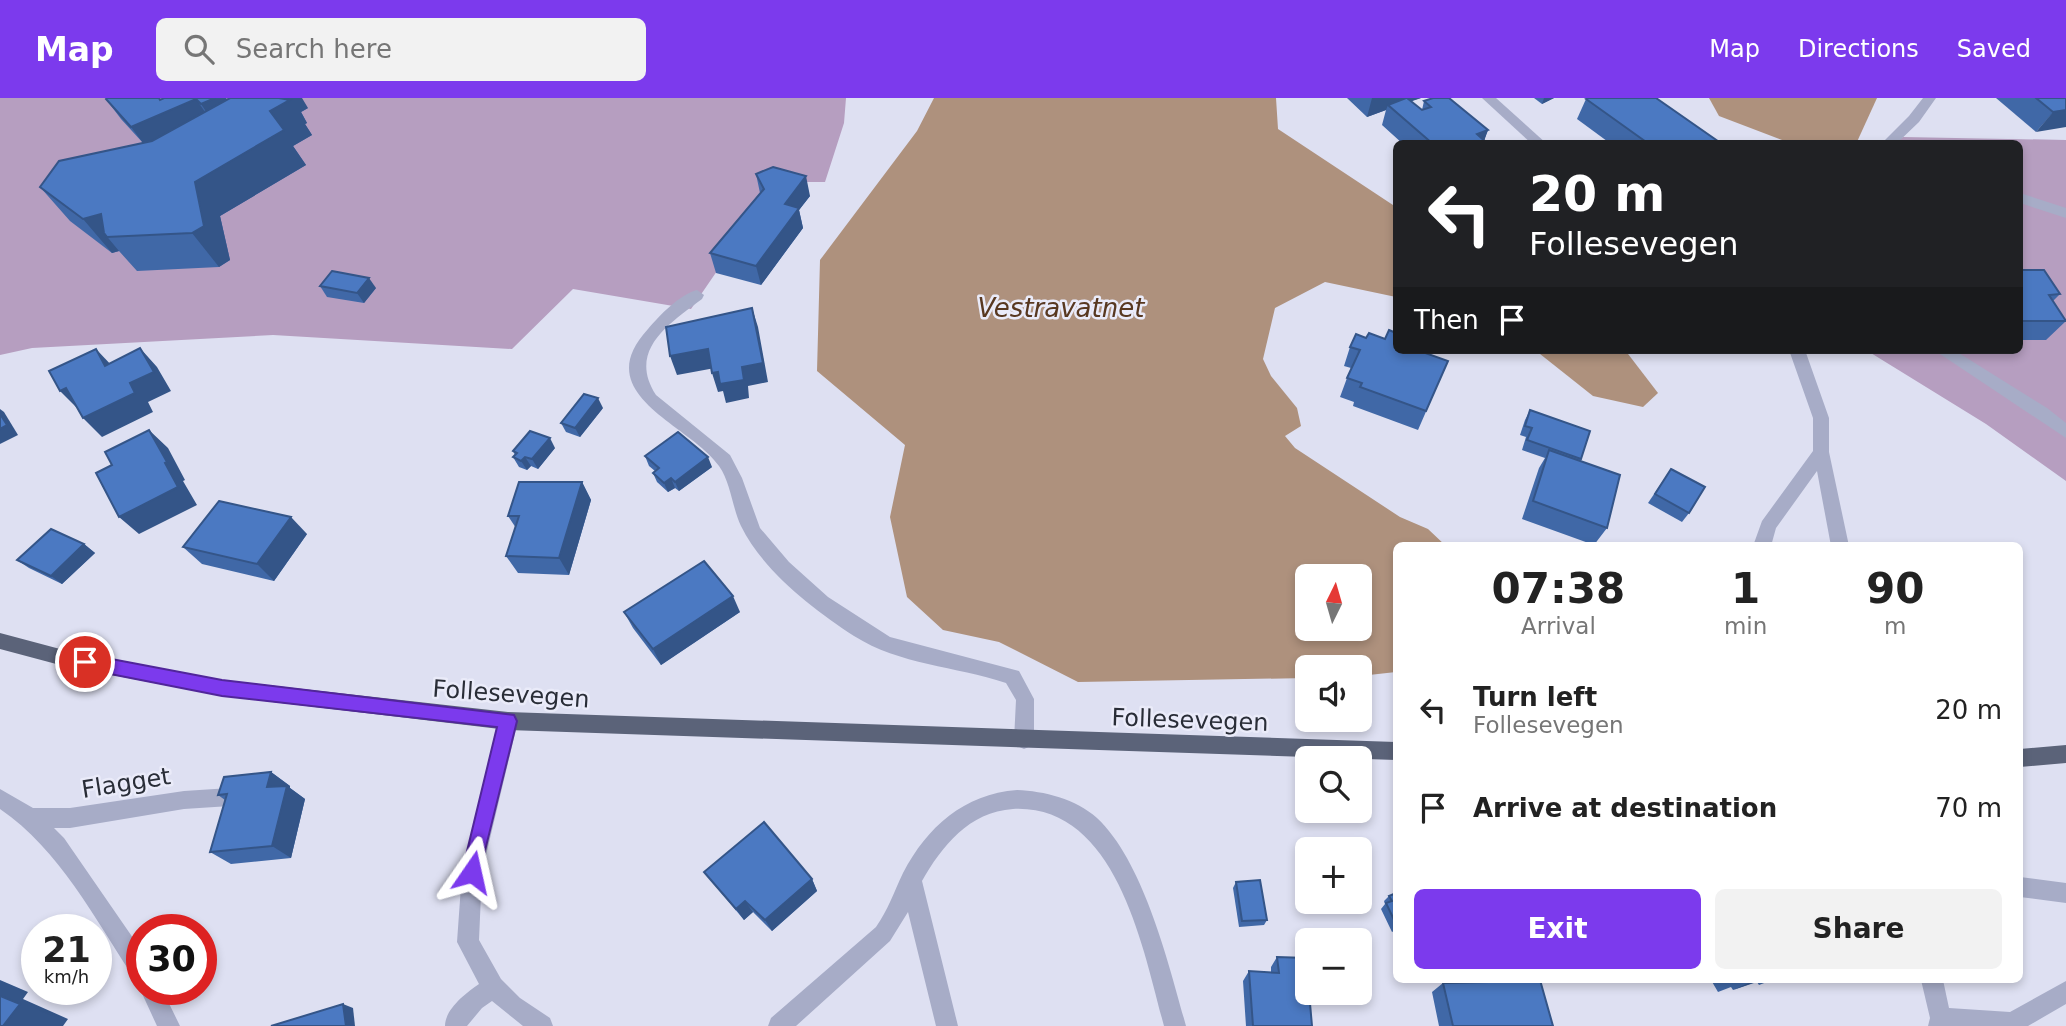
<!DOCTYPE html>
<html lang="en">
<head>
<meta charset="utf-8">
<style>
	body { margin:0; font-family:"DejaVu Sans",sans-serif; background:#f2f2f2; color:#222; height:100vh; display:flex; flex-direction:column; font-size:26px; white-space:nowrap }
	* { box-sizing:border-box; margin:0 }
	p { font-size:23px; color:#767676 }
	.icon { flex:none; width:38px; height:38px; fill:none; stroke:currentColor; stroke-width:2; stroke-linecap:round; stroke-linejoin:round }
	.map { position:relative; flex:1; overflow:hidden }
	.drawer { position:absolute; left:1393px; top:444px; width:630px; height:441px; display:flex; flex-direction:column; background:#fff; border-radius:10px; box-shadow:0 4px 10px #0003 }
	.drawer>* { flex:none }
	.guide { position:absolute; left:1393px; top:42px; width:630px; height:214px; border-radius:10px; box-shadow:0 4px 10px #0003; background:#202124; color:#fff; overflow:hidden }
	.needle { width:46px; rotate:5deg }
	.tools { position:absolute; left:1295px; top:466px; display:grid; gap:14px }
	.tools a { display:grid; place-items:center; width:77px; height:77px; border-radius:10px; background:#fff; box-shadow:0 4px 10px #0003; font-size:35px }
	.speed { position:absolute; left:21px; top:816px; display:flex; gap:14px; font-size:35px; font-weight:700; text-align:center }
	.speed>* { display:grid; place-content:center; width:91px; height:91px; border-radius:50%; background:#fff; box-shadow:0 4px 10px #0003; line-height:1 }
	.speed small { font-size:18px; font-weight:400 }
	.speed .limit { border:10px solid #d22; background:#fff; color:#111 }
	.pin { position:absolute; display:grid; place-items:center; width:60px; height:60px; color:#fff; margin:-30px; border:4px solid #fff; border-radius:50%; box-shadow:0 2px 7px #0007 }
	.me { position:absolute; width:77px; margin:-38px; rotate:11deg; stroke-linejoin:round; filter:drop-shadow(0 0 5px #0008) }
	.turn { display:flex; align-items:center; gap:24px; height:147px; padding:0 21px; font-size:32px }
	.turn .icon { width:91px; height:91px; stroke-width:2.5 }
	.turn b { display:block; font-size:49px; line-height:60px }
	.then { display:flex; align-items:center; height:66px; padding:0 21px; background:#0003; gap:14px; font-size:26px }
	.eta { display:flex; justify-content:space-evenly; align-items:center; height:119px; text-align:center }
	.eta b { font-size:42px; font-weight:700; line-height:49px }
	.cta { display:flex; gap:14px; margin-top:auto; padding:14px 21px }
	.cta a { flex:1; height:80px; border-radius:10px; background:#7c3aed; color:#fff; font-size:28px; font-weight:700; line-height:80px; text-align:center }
	.cta a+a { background:#f2f2f2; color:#222 }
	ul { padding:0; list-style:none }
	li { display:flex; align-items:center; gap:21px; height:98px; padding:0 21px }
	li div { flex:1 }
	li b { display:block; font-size:26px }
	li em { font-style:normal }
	header { display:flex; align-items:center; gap:42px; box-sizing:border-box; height:98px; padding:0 35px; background:#7c3aed; color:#fff }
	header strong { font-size:33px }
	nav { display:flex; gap:38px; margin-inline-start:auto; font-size:24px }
	.search { width:490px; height:63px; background:#f2f2f2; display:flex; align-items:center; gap:18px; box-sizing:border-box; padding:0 24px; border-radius:10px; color:#767676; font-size:26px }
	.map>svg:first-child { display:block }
	.green { fill:#b69ec0 }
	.water { fill:#ae917d; fill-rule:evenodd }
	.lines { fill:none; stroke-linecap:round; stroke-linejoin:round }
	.minor { fill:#a7acc7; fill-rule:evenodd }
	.major { fill:#5b6379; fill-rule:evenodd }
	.wall { fill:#4068a7 }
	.shaded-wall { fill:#345588 }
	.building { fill:#4b79c2; stroke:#345588; stroke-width:2 }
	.route { fill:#7c3aed; stroke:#51269a; stroke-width:2 }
	.labels { text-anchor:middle; stroke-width:5; stroke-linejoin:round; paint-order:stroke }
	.street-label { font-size:24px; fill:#292d37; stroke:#eaebf9 }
	.water-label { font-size:26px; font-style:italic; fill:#583820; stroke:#eaebf9 }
</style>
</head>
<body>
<header>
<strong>Map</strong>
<div class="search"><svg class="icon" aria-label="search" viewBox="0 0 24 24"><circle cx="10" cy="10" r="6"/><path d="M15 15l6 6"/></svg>Search here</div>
<nav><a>Map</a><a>Directions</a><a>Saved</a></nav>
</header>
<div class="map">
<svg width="2066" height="928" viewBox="0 0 2066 928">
	<rect width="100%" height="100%" fill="#dee0f2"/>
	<g class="green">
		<polygon points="0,0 846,0 844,25 825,84 778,84 691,211 573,191 512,251 273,237 32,250 0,257"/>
		<polygon points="1903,39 2066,42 2066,383 1986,326 1866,252 2020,252 2020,46 1894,45"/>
	</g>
	<g class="water">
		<path d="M934,0H1276L1278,31L1396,109V199L1325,184L1275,210L1263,261L1271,278L1297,310L1301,328L1285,338L1295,350L1400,419L1428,431L1446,448H1396V574L1360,578V569H1307V580L1078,584L999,544L943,532L907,499L890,419L905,347L817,273L820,162L917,33ZM1307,478H1360V530H1307Z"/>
		<polygon points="1709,0 1877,0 1856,46 1790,45 1719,18"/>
		<polygon points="1535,252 1625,252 1658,295 1643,309 1593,298"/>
	</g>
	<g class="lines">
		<g class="minor">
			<polygon points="1482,0 1496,0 1547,46 1532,46"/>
			<polygon points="1923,0 1936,0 1919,24 1896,46 1881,46 1909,18"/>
			<polygon points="2020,95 2066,110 2066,120 2020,105"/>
			<path d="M697,192L704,197L702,201C669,226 627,252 656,297L730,357L742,380L760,430L789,464L828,499L890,539L1019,573L1034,601V642L1031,648L1024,651L1017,648L1014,642L1016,602L1006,585C955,568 900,567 854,538C813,511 763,473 741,428C732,409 731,385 719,368C690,326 587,297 648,231C660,217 679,197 697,192Z"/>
			<polygon points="1789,252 1805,252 1829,320 1829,354 1849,448 1831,448 1817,373 1776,430 1771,448 1753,448 1762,423 1813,353 1813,320"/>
			<polygon points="1934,252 1954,252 2047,310 2066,325 2066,340"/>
			<path d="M508,614L515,617L518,623L482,774L479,842L501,881L520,900L550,920L553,928H523L492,903L482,910L467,928H445C445,911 466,895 479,886L457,844L462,774L498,623L501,617Z"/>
			<path d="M230,690L237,692L240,699L237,706L230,708L184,711L70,730H54L64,740L142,853V883L134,880C95,821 60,752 0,711V691L33,710H70L184,693Z"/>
			<path d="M1017,692C1044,693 1076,701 1097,720C1144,764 1169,867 1186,928H1164C1143,851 1117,706 1013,711C969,714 942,748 922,783L958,928H936L908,814L890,843L796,928H768L771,920L876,829C888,812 894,794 903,775C927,729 964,696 1017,692Z"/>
			<polygon points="2020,779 2066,785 2066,805 2020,799"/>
			<polygon points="1921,882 1943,882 1949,910 2010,914 2066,883 2066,906 2028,928 1928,928 1930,920"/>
			<polygon points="142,887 142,891 162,891 180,928 157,928 140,891"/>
		</g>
		<g class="major">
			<polygon points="0,535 60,551 222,582 508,614 1396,644 1396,662 508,632 222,598 60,567 0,551"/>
			<polygon points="2066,647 2066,665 2020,669 2020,651"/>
		</g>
	</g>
	<g class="wall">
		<polygon points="1347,0 1421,0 1411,3 1422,12 1424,3 1488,32 1484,42 1488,46 1403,46 1382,27 1386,12 1367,19"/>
		<polygon points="1534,0 1554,0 1542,6"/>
		<polygon points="1996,0 2066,0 2036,34"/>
		<polygon points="106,1 227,2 308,10 301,14 307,25 305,26 312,37 293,48 306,67 220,118 230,162 219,169 137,173 119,153 112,155 70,123 40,89 143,45 121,21"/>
		<polygon points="1586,1 1722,46 1611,46 1577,21"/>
		<polygon points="756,76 810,98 799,112 803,130 761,187 716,175 710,155 760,95"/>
		<polygon points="2020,172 2060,196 2053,203 2066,223 2046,242 2020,242"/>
		<polygon points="320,188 376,190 364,205 327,199"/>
		<polygon points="1366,240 1396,252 1448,263 1418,332 1353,308 1354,304 1340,299 1347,280 1351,270 1344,268 1350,249"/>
		<polygon points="603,310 580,339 566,334 561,325"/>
		<polygon points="1530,312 1581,361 1580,363 1607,430 1594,447 1522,421 1539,370 1545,360 1522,352 1526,339 1520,337 1525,322"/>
		<polygon points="555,350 538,371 531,368 527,372 519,369 513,359 515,357 513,353"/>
		<polygon points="645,358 712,369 679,393 675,390 668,394 657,384 653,375 655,373 649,368"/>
		<polygon points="1671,371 1689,415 1682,424 1648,405"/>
		<polygon points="582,384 591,402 569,477 518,475 506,458 516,430 508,418"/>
		<polygon points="307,436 274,483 202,466 183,449"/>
		<polygon points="84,446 95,455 62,486 29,470 17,462"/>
		<polygon points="624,514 740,514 661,567 633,530"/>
		<polygon points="271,674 290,688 290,690 305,701 291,760 231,766 210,754 225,702 218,697"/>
		<polygon points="704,774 812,781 817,793 772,833 753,814 744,822"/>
		<polygon points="1236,784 1267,822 1264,827 1239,829 1233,790"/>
		<polygon points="1396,795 1396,832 1392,834 1381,811 1385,806 1384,803 1389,798"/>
		<polygon points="1277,859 1312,928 1246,928 1243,883 1249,873 1271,875 1271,869"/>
		<polygon points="1473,882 1540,882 1553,928 1439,928 1432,894 1443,885 1474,884"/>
		<polygon points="1711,882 1772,882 1759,887 1757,884 1733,892 1731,889 1718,894"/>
	</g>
	<g class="shaded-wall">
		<polygon points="215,0 226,0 237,16 215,27 201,6"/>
		<polygon points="273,0 302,0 308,10 301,14 307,25 305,26 312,37 293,48 306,67 220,118 230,162 219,169 192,135 195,84 270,13"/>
		<polygon points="1372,0 1421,0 1392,10 1388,7 1386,12 1367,19"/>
		<polygon points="1544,0 1554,0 1542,6"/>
		<polygon points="196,1 210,21 146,49 131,29"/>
		<polygon points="2066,12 2066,29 2036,34 2053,14"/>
		<polygon points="1488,32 1483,46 1477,36"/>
		<polygon points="806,78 810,98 799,112 803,130 761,187 756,168 785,106"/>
		<polygon points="101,116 104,135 119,153 112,155 83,121"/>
		<polygon points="369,180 376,190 364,205 357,195"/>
		<polygon points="752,210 758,229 768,284 748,288 749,300 726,305 723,293 718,294 712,275 742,269"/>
		<polygon points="140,250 157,269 171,293 148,304 153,314 102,339 83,320 130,285"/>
		<polygon points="96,251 114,270 105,268"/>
		<polygon points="708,251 715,270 677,277 670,258"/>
		<polygon points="66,290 79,312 60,293"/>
		<polygon points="598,300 603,310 580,339 575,330"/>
		<polygon points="0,311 4,314 18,337 0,346"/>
		<polygon points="149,332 168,350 185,382 183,383 197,407 139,436 119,419 165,365"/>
		<polygon points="550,340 555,350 538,371 532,361"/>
		<polygon points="525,359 531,368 527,372 521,363"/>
		<polygon points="708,359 712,369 679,393 675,384"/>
		<polygon points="671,380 675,390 668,394 664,385"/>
		<polygon points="582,384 591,402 569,477 559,460"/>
		<polygon points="291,419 307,436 274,483 257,466"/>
		<polygon points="84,446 95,455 62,486 51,478"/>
		<polygon points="733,498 740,514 661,567 653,551"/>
		<polygon points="271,674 290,688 290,690 305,701 291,760 272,748 267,689"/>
		<polygon points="812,781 817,793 772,833 765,822"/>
		<polygon points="745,803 753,814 744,822 736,811"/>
		<polygon points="0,882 28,894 23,901 68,921 63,928 3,928 0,898"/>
		<polygon points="1756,882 1761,882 1733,892 1753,883"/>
		<polygon points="343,906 353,910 355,928 346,928"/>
	</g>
	<g class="building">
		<polygon points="107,0 159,0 160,2 164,0 215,0 201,6 196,1 131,29 106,1"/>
		<polygon points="230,0 279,0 290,2 270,13 284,32 195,84 204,128 192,135 107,139 104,135 101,116 83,121 40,89 59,63 152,43"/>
		<polygon points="1406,0 1407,0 1422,12 1431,9 1424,3 1433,0 1449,0 1488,32 1477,36 1488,46 1433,46 1388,7"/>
		<polygon points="1588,0 1656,0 1722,46 1649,46 1586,1"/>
		<polygon points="2036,0 2066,0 2066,12 2053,14"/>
		<polygon points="773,69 806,78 785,106 799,110 756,168 710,155 764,91 756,76"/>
		<polygon points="2020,172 2044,172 2060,196 2049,197 2066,223 2020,223"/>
		<polygon points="332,173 369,180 357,195 320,188"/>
		<polygon points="752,210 763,265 742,269 744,282 720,286 718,274 712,275 708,251 670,258 666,229"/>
		<polygon points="1389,232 1396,235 1396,252 1417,252 1448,263 1426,313 1360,289 1362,285 1347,280 1360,252 1350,249 1356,236 1366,240 1369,235 1385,241"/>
		<polygon points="140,250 154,274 130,285 135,295 83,320 66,290 60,293 49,273 96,251 105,268"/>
		<polygon points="584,296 598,300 575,330 561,325"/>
		<polygon points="1530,312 1590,333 1581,361 1527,342 1532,330 1525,328"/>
		<polygon points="0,316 7,327 0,331"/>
		<polygon points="149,332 167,364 165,365 178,389 119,419 96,375 112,367 105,354"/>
		<polygon points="530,333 550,340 532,361 525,359 521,363 513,359 517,355 513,353"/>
		<polygon points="678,334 708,359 675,384 671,380 664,385 653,375 659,370 645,358"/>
		<polygon points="1549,352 1620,377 1607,430 1533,403"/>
		<polygon points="1671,371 1705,389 1689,415 1655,396"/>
		<polygon points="519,384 582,384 559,460 506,458 519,418 508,418"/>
		<polygon points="219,403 291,419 257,466 183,449"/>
		<polygon points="51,431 84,446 51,478 17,462"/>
		<polygon points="704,463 733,498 653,551 624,514"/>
		<polygon points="271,674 267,689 287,688 272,748 210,754 227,696 218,697 224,679"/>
		<polygon points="764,724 812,781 765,822 745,803 736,811 704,774"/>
		<polygon points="1260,782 1267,822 1242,823 1236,784"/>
		<polygon points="1396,795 1396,826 1386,805 1392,803 1389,798"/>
		<polygon points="1277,859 1306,860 1307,894 1309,894 1312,928 1253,928 1249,873 1279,875"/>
		<polygon points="1488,882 1540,882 1553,928 1453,928 1443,885 1488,884"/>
		<polygon points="0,898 20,906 3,928 0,928"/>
		<polygon points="343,906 346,928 271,928"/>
	</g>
	<polygon class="route" points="85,556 222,582 514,617 517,623 478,781 472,783 465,781 462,774 497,629 222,598 85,571 79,569 76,564 79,559"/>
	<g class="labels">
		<g class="street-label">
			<text transform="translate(511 596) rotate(4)" y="8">Follesevegen</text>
			<text transform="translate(1190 622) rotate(2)" y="8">Follesevegen</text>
			<text transform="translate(126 685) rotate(-9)" y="8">Flagget</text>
		</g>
		<g class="water-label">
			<text x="1061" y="219">Vestravatnet</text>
		</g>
	</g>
</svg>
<div class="tools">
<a><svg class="needle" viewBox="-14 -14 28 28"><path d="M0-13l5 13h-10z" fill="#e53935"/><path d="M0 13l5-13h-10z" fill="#767676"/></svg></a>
<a><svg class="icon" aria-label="sound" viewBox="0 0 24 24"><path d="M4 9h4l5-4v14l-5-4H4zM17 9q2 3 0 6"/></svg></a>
<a><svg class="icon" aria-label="search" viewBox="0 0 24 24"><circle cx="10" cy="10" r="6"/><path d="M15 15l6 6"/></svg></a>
<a>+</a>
<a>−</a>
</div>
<div class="speed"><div>21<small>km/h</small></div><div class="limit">30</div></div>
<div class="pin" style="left:85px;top:564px;background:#d93025"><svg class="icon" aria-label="arrive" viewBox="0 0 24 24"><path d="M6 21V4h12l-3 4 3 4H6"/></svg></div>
<svg class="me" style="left:472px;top:774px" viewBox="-20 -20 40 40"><path d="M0-17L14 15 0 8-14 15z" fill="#7c3aed" stroke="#fff" stroke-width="4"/></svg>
<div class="guide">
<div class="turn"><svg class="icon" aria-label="left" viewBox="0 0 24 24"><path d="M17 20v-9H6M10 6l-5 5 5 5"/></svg><div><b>20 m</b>Follesevegen</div></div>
<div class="then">Then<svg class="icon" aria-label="arrive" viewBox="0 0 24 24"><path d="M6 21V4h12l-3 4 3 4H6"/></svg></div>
</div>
<section class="drawer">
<div class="eta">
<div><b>07:38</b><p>Arrival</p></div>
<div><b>1</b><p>min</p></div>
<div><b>90</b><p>m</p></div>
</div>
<ul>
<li><svg class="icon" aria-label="left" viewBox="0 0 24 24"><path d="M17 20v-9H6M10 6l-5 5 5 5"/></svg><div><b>Turn left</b><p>Follesevegen</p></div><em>20 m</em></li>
<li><svg class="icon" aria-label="arrive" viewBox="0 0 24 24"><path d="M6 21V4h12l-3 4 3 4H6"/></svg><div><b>Arrive at destination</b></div><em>70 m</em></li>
</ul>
<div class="cta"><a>Exit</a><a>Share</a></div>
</section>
</div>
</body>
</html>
